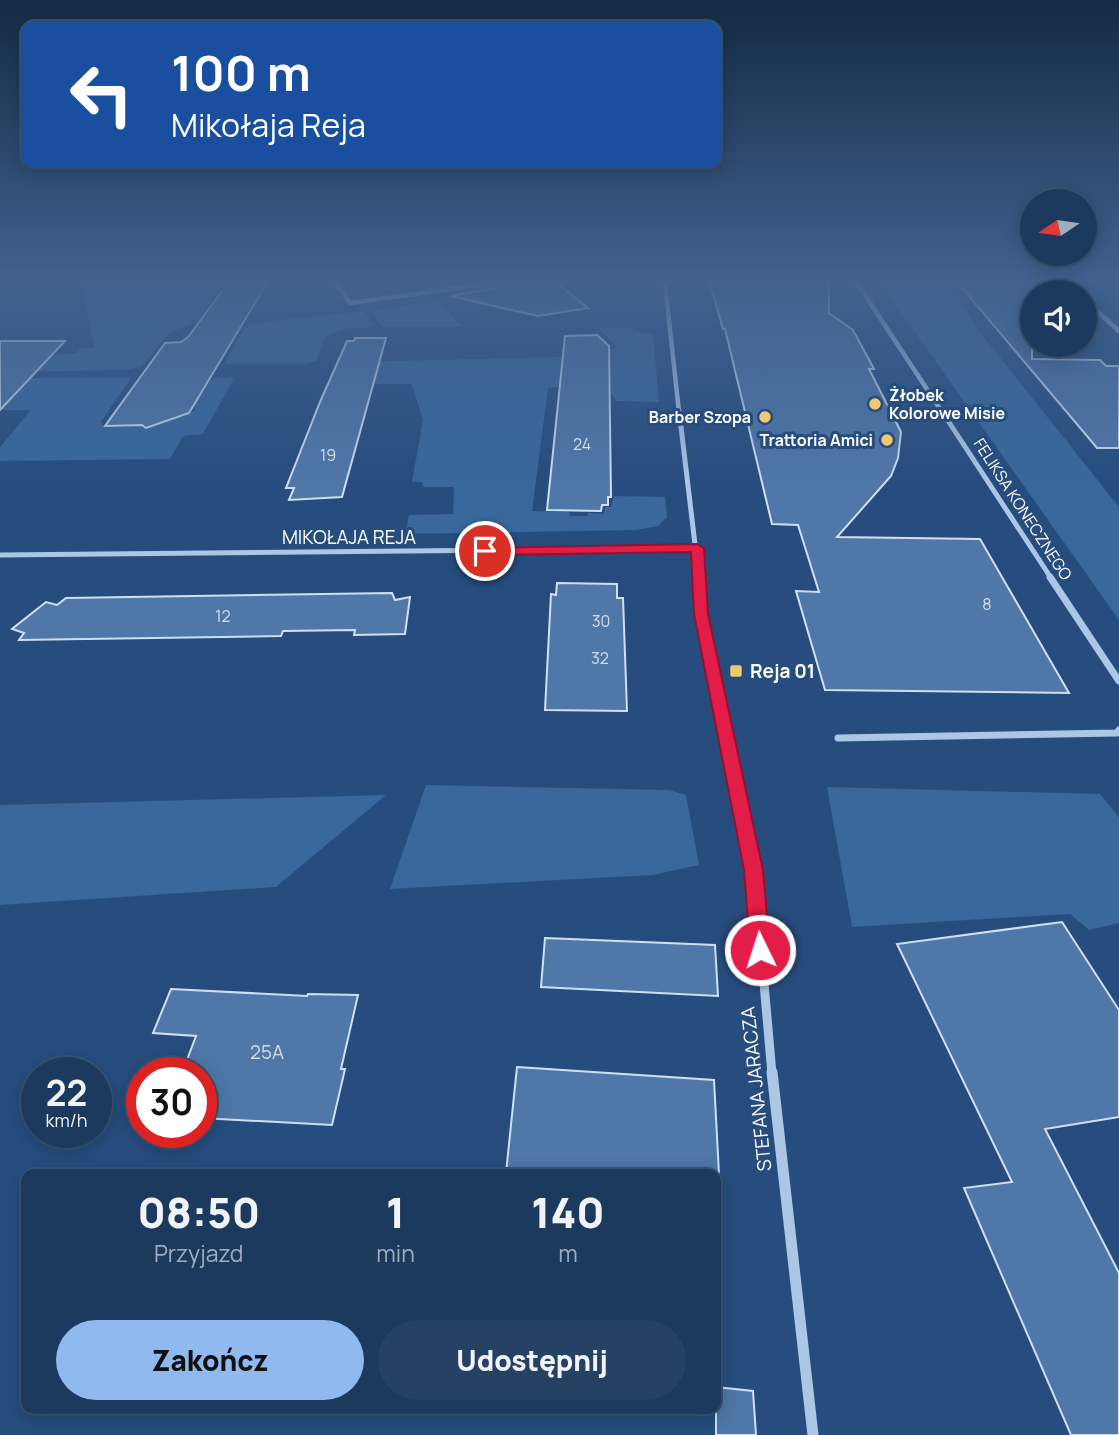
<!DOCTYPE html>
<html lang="pl">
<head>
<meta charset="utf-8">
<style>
	body { margin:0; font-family:Manrope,sans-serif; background:#254164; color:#f1f3f6; height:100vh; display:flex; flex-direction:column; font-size:26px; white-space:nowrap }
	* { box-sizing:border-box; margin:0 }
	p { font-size:23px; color:#a0adbc }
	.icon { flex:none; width:38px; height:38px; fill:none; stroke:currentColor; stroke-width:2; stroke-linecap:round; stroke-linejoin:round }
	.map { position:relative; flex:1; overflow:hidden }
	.drawer { position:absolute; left:21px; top:1169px; width:700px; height:245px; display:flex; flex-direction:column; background:#1c3a5e; border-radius:14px; box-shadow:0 4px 18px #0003,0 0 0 2px #3a5473 }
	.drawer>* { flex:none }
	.banner { position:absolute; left:21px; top:21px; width:700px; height:147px; border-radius:14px; box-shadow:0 4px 18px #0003,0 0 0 2px #3a5473; background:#1a4fa0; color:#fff; overflow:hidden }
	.needle { width:46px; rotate:257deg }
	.controls { position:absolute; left:1020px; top:189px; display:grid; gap:14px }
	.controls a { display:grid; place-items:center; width:77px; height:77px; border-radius:50%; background:#1c3a5e; box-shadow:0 4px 18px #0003,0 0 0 2px #3a5473; font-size:35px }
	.speed { position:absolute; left:21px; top:1057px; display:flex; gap:14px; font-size:35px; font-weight:700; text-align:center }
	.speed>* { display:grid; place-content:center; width:91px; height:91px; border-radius:50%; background:#1c3a5e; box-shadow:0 4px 18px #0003,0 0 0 2px #3a5473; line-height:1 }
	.speed small { font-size:18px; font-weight:400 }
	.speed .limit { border:10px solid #d22; background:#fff; color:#111 }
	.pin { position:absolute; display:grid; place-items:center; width:60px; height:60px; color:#fff; margin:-30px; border:4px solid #fff; border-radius:50%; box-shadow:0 2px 7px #0007 }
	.me { position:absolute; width:77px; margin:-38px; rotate:356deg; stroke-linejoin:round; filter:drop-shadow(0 0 5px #0008) }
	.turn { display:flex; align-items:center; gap:24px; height:147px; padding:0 35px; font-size:32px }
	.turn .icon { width:91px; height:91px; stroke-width:2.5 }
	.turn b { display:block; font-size:49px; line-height:60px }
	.eta { display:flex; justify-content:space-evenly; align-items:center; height:119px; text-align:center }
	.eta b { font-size:42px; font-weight:800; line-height:49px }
	.cta { display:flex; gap:14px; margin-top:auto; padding:14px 35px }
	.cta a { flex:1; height:80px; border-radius:42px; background:#90b9f0; color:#111; font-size:28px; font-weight:800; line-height:80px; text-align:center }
	.cta a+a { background:#254164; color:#f1f3f6 }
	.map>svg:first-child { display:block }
	.green { fill:#3a679c }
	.building { fill:#4f77a7; stroke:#cfe0f4; stroke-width:2 }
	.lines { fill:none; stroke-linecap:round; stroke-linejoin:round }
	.street-far4 { stroke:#acc6e5; stroke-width:4.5 }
	.street-far3 { stroke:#acc6e5; stroke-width:5 }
	.street-far2 { stroke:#acc6e5; stroke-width:7 }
	.street-far1 { stroke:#acc6e5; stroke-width:9 }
	.street { stroke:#acc6e5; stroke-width:11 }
	.route { fill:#e11d48; stroke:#92132f; stroke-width:2 }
	.poi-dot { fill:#eec972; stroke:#264d7e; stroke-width:2.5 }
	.labels { text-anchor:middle; stroke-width:6; stroke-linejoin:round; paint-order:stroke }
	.far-poi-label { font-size:16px; font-weight:bold; fill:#fff; stroke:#264d7e; text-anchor:end }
	.number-label { font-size:16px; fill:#d3dde9 }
	.far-street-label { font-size:16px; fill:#fff; stroke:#264d7e }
	.street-label { font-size:19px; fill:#fff; stroke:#264d7e }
	.poi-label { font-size:19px; font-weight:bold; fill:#fff; stroke:#264d7e; text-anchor:start }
	.near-number-label { font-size:19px; fill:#d3dde9 }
</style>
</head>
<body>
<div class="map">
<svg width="1119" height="1435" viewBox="0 0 1119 1435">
	<rect width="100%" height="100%" fill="#264d7e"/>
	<g class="green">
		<polygon points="82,283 224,283 197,322 171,332 141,367 124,370 0,372 0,359 48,359 51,355 76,353 78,349 94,347"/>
		<polygon points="880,283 948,283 979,331 1119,507 1119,620"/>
		<polygon points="438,301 462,327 382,327 370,311"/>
		<polygon points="364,311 375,327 349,328 326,336 316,361 304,364 224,364 247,324"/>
		<polygon points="598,328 633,328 637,332 653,334 659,402 616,401 603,380 548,388 532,511 569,512 570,516 587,516 588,513 604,514 605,507 611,507 614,496 665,497 667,517 658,526 636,530 405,534 409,515 453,514 454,487 423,487 422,482 412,482 423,420 412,384 343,384 351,362 607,356 605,351 617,347"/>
		<polygon points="0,378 131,378 100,423 103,423 102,426 142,425 147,428 196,410 192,407 212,378 234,378 203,434 183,436 170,459 0,461 0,447 31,410 1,410 15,395"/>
		<polygon points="426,785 669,790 686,795 699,865 653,875 390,889"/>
		<polygon points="827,787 1100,794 1119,817 1119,923 1089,930 1070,914 852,927"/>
		<polygon points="386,795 276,887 0,905 0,805"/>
	</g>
	<g class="building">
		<polygon points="228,283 267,283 189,413 146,428 142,425 105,426 165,343 181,342 188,337"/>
		<polygon points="500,283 557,283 588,308 538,316 450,296 496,288"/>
		<polygon points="710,283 829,283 829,313 853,330 874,369 869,369 901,432 898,458 891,476 837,537 980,539 1069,693 825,690 796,591 819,592 798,525 772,524 725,329 723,329"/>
		<polygon points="958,283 1032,283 1032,359 1100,360 1106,366 1119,366 1119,448 1097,448"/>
		<polygon points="597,335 609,346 611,497 608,497 608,505 602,505 601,511 547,510 565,336"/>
		<polygon points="355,338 386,338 342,497 289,500 294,488 286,488 320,402 347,341 354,341"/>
		<polygon points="0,341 65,341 0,410"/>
		<polygon points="557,583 617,584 617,598 623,598 627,711 545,710 551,594 556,595"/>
		<polygon points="392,593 395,600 410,597 405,634 354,635 355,630 283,631 281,636 19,640 24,633 12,629 46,602 57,605 66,598"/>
		<polygon points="1062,922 1119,1010 1119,1117 1045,1129 1119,1273 1119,1435 1071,1435 964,1188 1012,1182 897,944"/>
		<polygon points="545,938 715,945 718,996 541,987"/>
		<polygon points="171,989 307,996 308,994 358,995 341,1069 345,1069 332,1125 201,1118 201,1073 182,1073 196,1036 153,1033"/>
		<polygon points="517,1067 714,1080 719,1174 506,1173"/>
		<polygon points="716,1387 753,1391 756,1435 716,1435"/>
	</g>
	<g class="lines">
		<g class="street-far4">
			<polyline points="336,283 350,303 495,283"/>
			<polyline points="665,283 679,412"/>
			<polyline points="857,283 942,412"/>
			<polyline points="1066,283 1076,292"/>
			<polyline points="1085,300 1119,331"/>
		</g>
		<g class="street-far3">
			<polyline points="679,410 699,578"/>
			<polyline points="941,410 1051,578"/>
			<polyline points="0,555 697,548"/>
		</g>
		<g class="street-far2">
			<polyline points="699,577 701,614 738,794"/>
			<polyline points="1050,577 1119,681"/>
			<polyline points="838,738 1117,733 1119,730"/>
		</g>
		<polyline class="street-far1" points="738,792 754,870 772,1074"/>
		<polyline class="street" points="772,1072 813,1435"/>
	</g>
	<linearGradient id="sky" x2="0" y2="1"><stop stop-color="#152a45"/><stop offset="0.58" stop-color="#41628f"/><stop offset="1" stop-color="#41628f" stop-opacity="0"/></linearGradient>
	<rect width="1119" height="484" fill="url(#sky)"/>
	<polygon class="route" points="697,544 704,548 708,614 763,870 770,950 767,956 760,958 753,956 750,950 744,870 694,614 691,552 485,555 478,551 485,548"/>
	<g class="poi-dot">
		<circle cx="875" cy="404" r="7"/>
		<circle cx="765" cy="417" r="7"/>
		<circle cx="887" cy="440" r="7"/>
		<rect x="729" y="664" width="14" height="14" rx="3.5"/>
	</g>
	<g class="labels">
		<g class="far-poi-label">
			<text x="889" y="401" text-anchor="start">Żłobek<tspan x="889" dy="18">Kolorowe Misie</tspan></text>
			<text x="751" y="423">Barber Szopa</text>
			<text x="873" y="446">Trattoria Amici</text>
		</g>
		<g class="number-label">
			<text x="582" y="450">24</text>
			<text x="328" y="461">19</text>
			<text x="987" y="610">8</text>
			<text x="223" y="622">12</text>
			<text x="601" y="627">30</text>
			<text x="600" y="664">32</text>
		</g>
		<g class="far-street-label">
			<text transform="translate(1023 509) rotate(57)" y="6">FELIKSA KONECZNEGO</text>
		</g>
		<g class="street-label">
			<text x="349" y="544">MIKOŁAJA REJA</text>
			<text transform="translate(756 1089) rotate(-96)" y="7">STEFANA JARACZA</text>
		</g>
		<g class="poi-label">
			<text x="750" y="678">Reja 01</text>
		</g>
		<g class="near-number-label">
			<text x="267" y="1059">25A</text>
		</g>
	</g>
</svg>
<div class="controls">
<a><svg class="needle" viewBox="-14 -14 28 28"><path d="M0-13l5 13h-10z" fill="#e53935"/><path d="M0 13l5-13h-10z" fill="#a0adbc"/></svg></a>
<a><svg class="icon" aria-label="sound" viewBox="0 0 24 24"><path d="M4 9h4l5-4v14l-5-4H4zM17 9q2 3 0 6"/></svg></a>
</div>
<div class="speed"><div>22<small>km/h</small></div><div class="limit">30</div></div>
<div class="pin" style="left:485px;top:551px;background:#d93025"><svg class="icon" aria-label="arrive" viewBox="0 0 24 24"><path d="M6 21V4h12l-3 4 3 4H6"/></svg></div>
<svg class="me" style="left:760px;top:950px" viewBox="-20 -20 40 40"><circle r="17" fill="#e11d48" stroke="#fff" stroke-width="3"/><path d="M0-11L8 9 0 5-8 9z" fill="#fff"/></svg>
<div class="banner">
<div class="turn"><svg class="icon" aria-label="left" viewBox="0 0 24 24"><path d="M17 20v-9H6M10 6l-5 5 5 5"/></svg><div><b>100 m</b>Mikołaja Reja</div></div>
</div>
<section class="drawer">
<div class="eta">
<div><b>08:50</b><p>Przyjazd</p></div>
<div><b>1</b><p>min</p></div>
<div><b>140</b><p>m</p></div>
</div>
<div class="cta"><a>Zakończ</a><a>Udostępnij</a></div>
</section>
</div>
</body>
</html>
